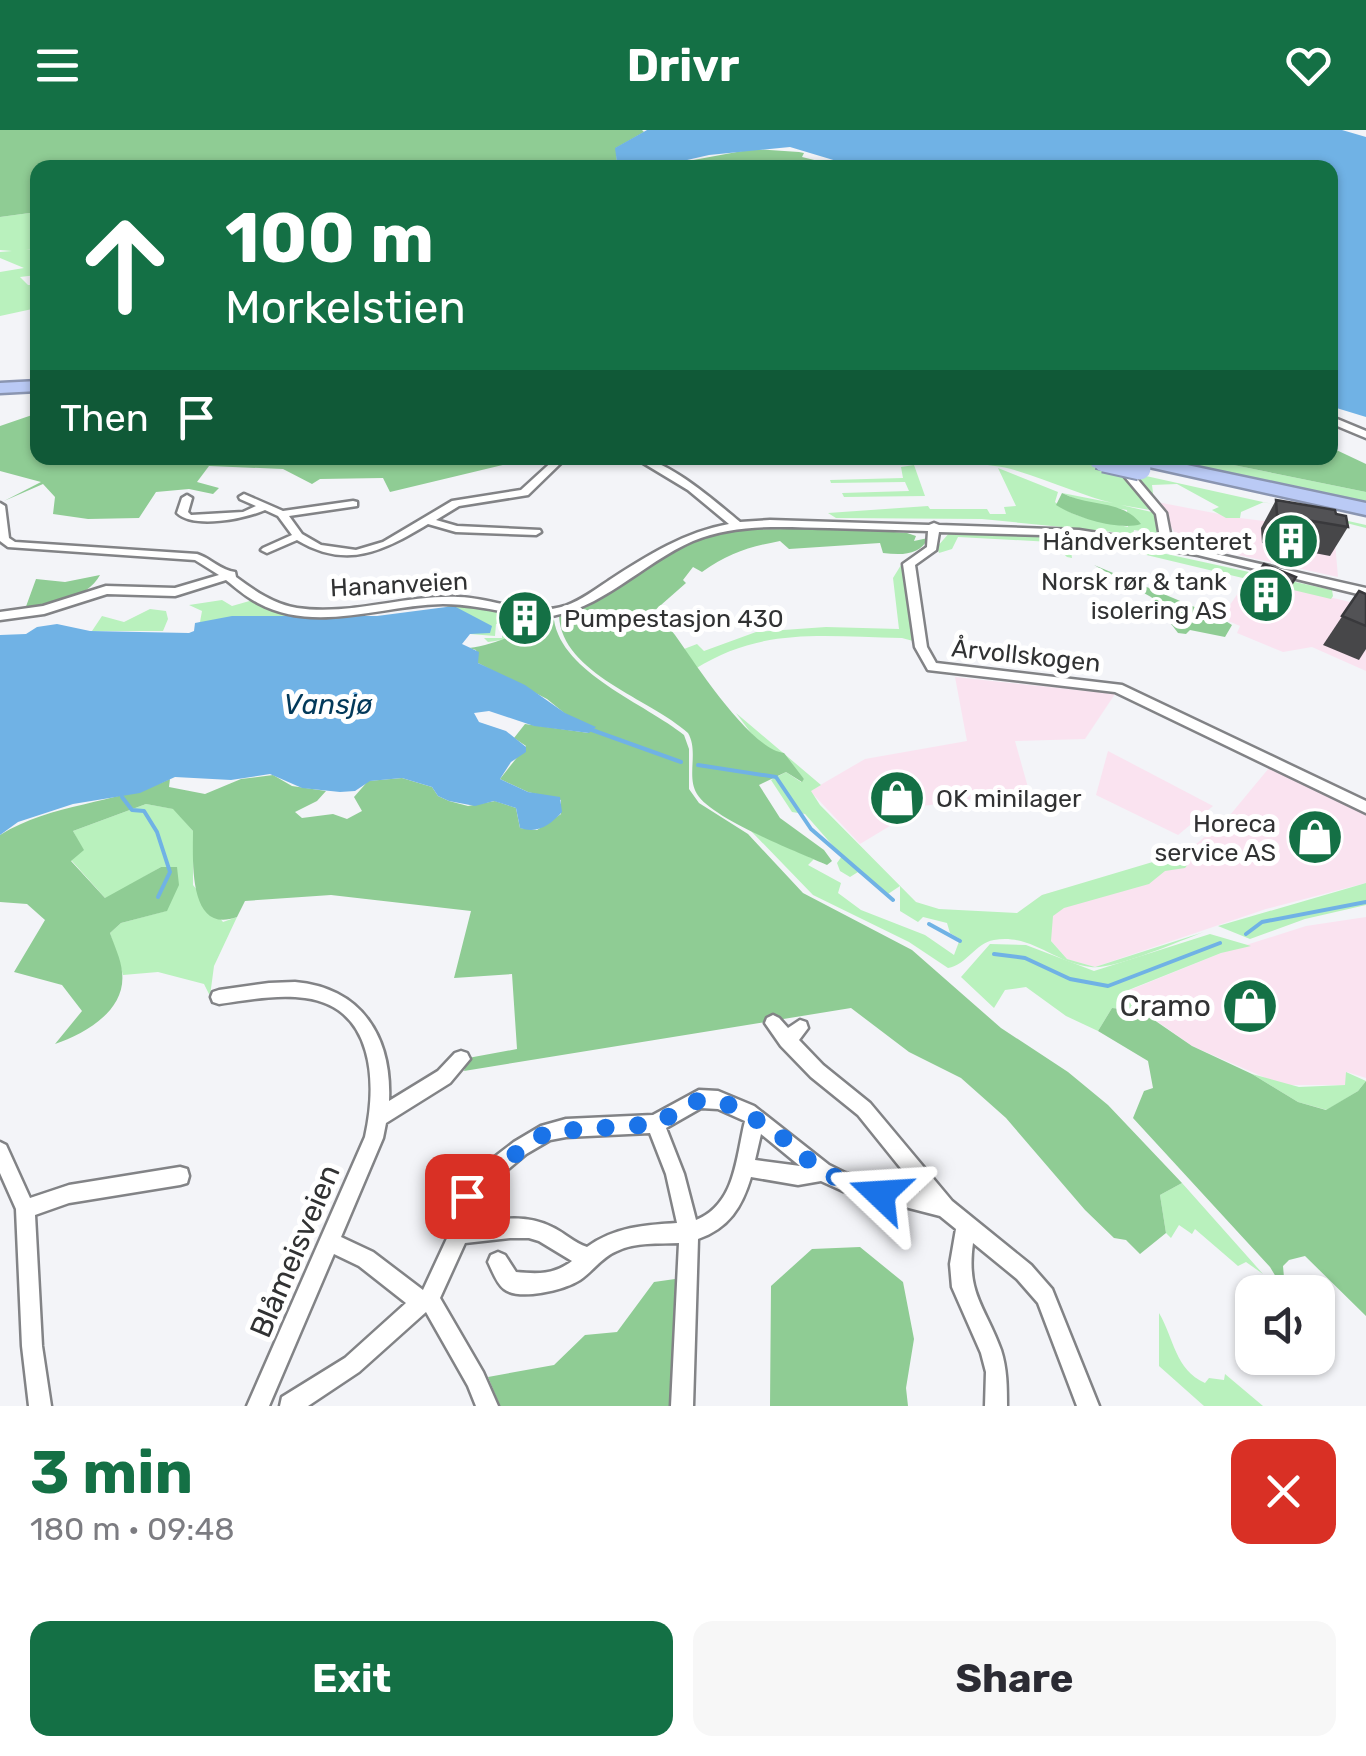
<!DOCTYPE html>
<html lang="en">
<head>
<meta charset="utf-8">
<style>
	body { margin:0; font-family:Rubik,sans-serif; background:#f7f7f7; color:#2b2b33; height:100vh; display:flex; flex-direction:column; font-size:38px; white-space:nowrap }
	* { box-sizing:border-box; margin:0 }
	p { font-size:32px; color:#7c7c81 }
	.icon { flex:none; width:55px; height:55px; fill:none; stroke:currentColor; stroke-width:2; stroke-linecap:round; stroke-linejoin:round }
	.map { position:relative; height:1276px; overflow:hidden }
	.details { display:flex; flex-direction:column; background:#fff; flex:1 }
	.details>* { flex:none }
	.banner { position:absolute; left:30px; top:30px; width:1308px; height:305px; border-radius:20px; box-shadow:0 2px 8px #0004; background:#147045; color:#fff; overflow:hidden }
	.controls { position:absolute; left:1235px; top:1145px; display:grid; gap:20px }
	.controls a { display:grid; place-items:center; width:100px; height:100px; border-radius:20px; background:#fff; box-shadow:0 2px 8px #0004; font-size:50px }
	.pin { position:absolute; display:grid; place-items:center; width:85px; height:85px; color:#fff; margin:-42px; border-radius:20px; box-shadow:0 5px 15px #0006 }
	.me { position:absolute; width:110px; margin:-55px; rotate:290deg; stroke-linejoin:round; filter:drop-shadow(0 0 8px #0008) }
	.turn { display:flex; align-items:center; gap:35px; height:210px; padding:0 30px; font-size:45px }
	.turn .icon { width:130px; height:130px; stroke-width:2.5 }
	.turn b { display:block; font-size:70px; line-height:85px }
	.then { display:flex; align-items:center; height:95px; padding:0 30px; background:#0003; gap:20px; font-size:38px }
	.round { display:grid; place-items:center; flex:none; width:105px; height:105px; border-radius:20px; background:#f7f7f7 }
	.head { display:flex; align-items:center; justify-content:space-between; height:170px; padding:0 30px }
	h1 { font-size:60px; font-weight:700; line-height:75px; color:#147045 }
	.action { display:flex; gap:20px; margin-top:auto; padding:20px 30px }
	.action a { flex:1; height:115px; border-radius:20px; background:#147045; color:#fff; font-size:40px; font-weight:700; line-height:115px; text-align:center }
	.action a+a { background:#f7f7f7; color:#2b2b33 }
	header { display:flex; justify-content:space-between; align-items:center; height:130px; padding:0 30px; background:#147045; color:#fff; font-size:45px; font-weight:700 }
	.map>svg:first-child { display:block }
	.commercial { fill:#fae3f0 }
	.green { fill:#b9f1bd }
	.forest { fill:#8fcc94 }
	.water { fill:#70b2e5 }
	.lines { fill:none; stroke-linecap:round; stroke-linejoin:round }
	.stream { stroke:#70b2e5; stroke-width:4 }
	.minor-casing { stroke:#828386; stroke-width:5 }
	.motorway-casing { stroke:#8a95b1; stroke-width:5 }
	.minor { fill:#fff; fill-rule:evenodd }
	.motorway { fill:#bacaf5; fill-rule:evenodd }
	.motorway-bridge-far1-casing { stroke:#8a95b1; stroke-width:20; stroke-linecap:butt }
	.motorway-bridge-casing { stroke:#8a95b1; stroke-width:25; stroke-linecap:butt }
	.motorway-bridge-far1 { stroke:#bacaf5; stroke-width:16 }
	.motorway-bridge { stroke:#bacaf5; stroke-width:21 }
	.wall { fill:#474749 }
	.building { fill:#525255; stroke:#39393c; stroke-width:2.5 }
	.route { stroke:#1a73e8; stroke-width:18; stroke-dasharray:0 32.4 }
	.labels { text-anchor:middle; stroke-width:10; stroke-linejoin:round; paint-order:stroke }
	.poi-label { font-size:25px; fill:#313233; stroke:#fff; text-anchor:end }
	.street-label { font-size:25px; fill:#313233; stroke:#fff }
	.water-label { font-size:28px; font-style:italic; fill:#02395a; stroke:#fff }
	.near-poi-label { font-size:30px; fill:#313233; stroke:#fff; text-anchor:end }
	.near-street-label { font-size:30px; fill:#313233; stroke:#fff }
</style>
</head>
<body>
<header><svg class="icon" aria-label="menu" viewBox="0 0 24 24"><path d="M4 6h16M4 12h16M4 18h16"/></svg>Drivr<svg class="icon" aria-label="heart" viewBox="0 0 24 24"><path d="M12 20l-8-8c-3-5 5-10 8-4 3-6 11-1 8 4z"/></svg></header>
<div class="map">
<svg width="1366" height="1276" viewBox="0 0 1366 1276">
	<rect width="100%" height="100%" fill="#f3f4f8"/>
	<g class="commercial">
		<polygon points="1157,372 1240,388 1334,400 1338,447 1180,412"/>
		<polygon points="1249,447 1366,476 1366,541 1312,517 1283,522 1237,503 1240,496 1221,488"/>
		<polygon points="955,547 1115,564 1085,609 1015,611 1029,661 923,676 860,714 810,661 865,629 967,611"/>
		<polygon points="1108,621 1213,676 1178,705 1096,665"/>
		<polygon points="1269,638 1366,684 1366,753 1266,779 1095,837 1067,829 1023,779 1042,765 1181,727 1230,685"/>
		<polygon points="1366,787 1366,948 1347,942 1345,955 1282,955 1192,916 1127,870 1125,862 1221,823 1306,796"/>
	</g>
	<g class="green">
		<polygon points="37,82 37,119 26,120 37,120 37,145 20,147 28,155 37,155 37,178 0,186 0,142 24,138 0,128 0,122 12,121 0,120 0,87"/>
		<path d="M965,328H1062L1120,340L1156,381L1121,375L1156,383L1161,408H1138L1147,402L1134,400L1133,404L982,389L836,388L828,383L928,376L930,379H987L990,384H1006L1004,377L1016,376L998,338L1058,362L1055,372C1076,391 1102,390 1128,397L1127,380L1085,373L1062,363L1113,373C1086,367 1051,351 1011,339C994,334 981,337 965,328Z"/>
		<polygon points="1153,328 1199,328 1366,362 1366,374"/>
		<polygon points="914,335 925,366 844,367 842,363 909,361 905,352 831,353 830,350 903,348 901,337"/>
		<path d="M1128,342C1207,360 1287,377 1366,395V398L1264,372L1241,382L1240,388H1226L1212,380L1219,377L1177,354L1152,355L1154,371Z"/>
		<polygon points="950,402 1064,405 1069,408 1072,428 1067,427 1051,412 958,407 952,419 939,423 937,417"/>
		<polygon points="1092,408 1133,414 1139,418 1332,460 1333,466 1331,469 1092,412"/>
		<path d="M901,435L905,436L913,511L902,508C825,507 763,496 695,539L684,519L697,514L704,521L756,502L826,497L899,499L893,448Z"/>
		<polygon points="222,470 232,476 253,470 288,483 351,484 195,495 200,492 202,481 189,475"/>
		<path d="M457,473L505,481V498L513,502L523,497L517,489L521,485L552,486L554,490C530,498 513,510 488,512L484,508H502V494H496L495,506L470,504L447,476Z"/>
		<polygon points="150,479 166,481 168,489 163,501 92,501 102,486 124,492"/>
		<path d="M736,583L821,655L811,661L820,675L916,772L939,779L1017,783L1042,765L1156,731L1175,728L1183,732L1187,728L1190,732L1185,738L1165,741L1149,754L1064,778L1053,786L1051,811L1067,829L1095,837L1204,802C1179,811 1114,840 1091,837C1056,834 1031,803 994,810C975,813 967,835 948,838L909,812L813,765L751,701L814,729L808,735L841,753L838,763L861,780L925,805L954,825L960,809L950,803L947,793L923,787L918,792L900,781V756L888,764L858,742L850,747L840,741L837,733L842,726L805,684L792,682L771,650L786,642L801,652L804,649L757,611Z"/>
		<polygon points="146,674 174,679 193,701 193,755 223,792 237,787 214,836 210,866 204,854 158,842 123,845 110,803 121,793 166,781 161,737 106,769 71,730 83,720 73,701"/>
		<polygon points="1366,753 1366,775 1305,789 1250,809 1218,796"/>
		<polygon points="1210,804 1251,816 1221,823 1126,861 1127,870 1141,881 1112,878 1098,901 1066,886 1026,857 1005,860 994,878 961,847 990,814 1026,815 1094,841"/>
		<polygon points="1346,942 1366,951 1358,961 1327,980 1298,972 1252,944 1299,957 1345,955"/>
		<polygon points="1182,1053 1263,1144 1246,1132 1238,1136 1195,1099 1192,1104 1179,1095 1171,1108 1166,1103 1160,1065"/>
		<path d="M1159,1183C1174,1208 1175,1240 1205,1253L1209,1248L1224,1250L1225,1244L1263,1276H1204L1159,1236Z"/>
	</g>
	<g class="forest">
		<polygon points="0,0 642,0 644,2 616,18 617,33 661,36 753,19 799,22 804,23 802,27 843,37 38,38 37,82 0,87"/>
		<polygon points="35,284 38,328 532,328 390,362 383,348 320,349 312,354 283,339 209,336 197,352 219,358 213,364 189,359 156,362 139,388 88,389 53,384 55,367 43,354 4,371 41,352 0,341 0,296"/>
		<polygon points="1330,317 1366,334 1366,362 1199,328 1330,328"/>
		<path d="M1062,363C1088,377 1122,369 1141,394C1120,401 1076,388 1056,375Z"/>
		<path d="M841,398L907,403L916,406L914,411L928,408C920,426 901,425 883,423L880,413L789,419L780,411C749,417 729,423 702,442L693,437L683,450L686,453L653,482C660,490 669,497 675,505C695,533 751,620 784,623L804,649L802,652L786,642L759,655L780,688L824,720L832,731L827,735C798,722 712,689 697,664C686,646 699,622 688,603C651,569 562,544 559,486L578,479L689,410L728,400Z"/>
		<polygon points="1094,435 1221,488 1232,495 1225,507 1190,500 1186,504 1178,503 1165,486 1147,487 1165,480 1151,467"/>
		<path d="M100,445C87,469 50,476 24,482L36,449L65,452Z"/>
		<path d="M554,490C562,543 646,574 684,605L689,619V659L699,673L748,704L803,763L912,820L1001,898L1068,942L1108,975L1182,1053L1160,1065L1166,1103L1140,1124L1126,1110L1114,1108L1085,1080L1006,988L961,948L909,922L851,878L464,941L468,928L517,919L512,844L454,848L471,781L331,765L245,771L237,787C188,805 193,731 193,701L173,679L146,674L73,701L84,720L71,731L105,768L161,737H177L179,755L167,781L121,793L110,803C114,815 121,829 122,842C127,880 85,904 55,914L82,881L62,855L14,842L45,790L27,774L0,772V705C52,673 114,674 170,649L169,657L205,664L241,649L273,645L292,656L326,661L317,671L295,682L302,688L333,684L347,689L362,681L354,667L368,651L402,648L432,657L438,666L449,671L468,676L495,671L516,678L520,698L537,700L561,684V670L528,662L500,649L526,616L514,608L525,594L589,603L547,569L478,533L476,520L469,518C500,514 525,499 554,490Z"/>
		<polygon points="1112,878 1141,881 1192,916 1252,944 1298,972 1326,980 1358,961 1366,951 1366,1186 1305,1126 1289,1130 1283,1136 1285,1159 1282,1157 1270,1137 1133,988 1144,961 1153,958 1148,931 1098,901"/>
		<polygon points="860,1117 903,1152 914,1209 906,1258 908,1276 770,1276 771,1156 812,1119"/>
		<polygon points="682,1148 674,1276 500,1276 488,1247 554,1235 585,1205 617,1202 654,1152"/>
	</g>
	<g class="water">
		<polygon points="647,0 1342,0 1366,7 1366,287 1330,276 1330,38 860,38 790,17 709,25 661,36 617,33 615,18"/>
		<path d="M454,476L492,496L490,503L470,504L462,514L479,522L478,533L525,555L565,583L596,597L589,603L534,596L489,581L474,583L479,592L506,601L526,617V622L511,632L500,649L528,662L560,667L562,682C550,695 538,704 520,698L516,678L494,671L475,676L449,671L438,666L432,657L402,648L370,651L355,661L340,662L302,658L270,644L231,650L175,647L140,663L73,674L18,692L0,705V505L26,504L37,497L57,494L90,501L189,503L194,501L195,493L232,486H377Z"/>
	</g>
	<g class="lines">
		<g class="stream">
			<polyline points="592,600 681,632"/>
			<polyline points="698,635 776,647 811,699 893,770"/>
			<polyline points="122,667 132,680 144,681 157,702 170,742 158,767"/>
			<polyline points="929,794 960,811"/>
			<polyline points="1246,804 1262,792 1366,772"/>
			<polyline points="994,824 1025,828 1070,849 1108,856 1220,813"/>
		</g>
		<g class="minor-casing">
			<g id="minor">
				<polygon points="1330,286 1366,301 1366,308 1330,293"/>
				<path d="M556,328H566L528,365L459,376L436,390L457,396L540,400L541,402L536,405L456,402L428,394C383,421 347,440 297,410L267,423L261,420L263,418L292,405L278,386L265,380C244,389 194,399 177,383L182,368L187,365L192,368L188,382L191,385L243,382L256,376L240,369L239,367L244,364L283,381L353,371L357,372V376L289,386L302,404L321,415L356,420L383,412L452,371L521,360Z"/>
				<path d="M635,328C664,326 717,373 740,392L770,390L929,395L934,393L939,395L1079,400L1161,413L1156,384L1114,334L1119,331L1123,332L1166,383L1172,414L1366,458V466L1198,425L1079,406L939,402L936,420L915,435L927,517L936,533L1122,555L1366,671V683L1115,562L928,540L915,517L903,434L927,417L928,401C895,400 862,399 829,398C783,397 736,393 693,411C642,433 601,481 544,487C510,485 478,474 443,474C382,475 316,504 258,473C246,467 236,458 226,450L175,466L107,464L44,484L0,490V482L43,476L106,456L175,458L219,445L195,430L8,417L0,411V373L5,376L9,408L15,412L197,424C210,428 222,441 235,442L236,447C255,461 273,474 297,478C350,486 404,465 458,467C493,468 530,487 565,476C582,470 596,459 611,449C648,425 685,402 729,394L688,360Z"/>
				<path d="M295,852C362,858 392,907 389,971L438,941L455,923L461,921L467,923L470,929L450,953L386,993L383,1008L341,1107L373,1122L423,1160L450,1102L466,1049L514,1012L541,996L566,989L653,985L699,960L718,961L754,976L829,1035L845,1043L920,1062L858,985L811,947L781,916L765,893L767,888L773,885L779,888L788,898L800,890L806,892L808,898L799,910L823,935L870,973L952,1071L1031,1135L1052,1159L1099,1276H1077L1038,1173L1017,1149L973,1113C966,1164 985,1176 1001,1220C1007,1239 1007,1257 1007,1276H985L986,1242L981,1223L952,1157L950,1134L956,1099L940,1086L843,1061L821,1051L798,1055L751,1047C742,1077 729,1098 698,1109L693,1276H671L679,1113C658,1114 636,1112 617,1121C602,1127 593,1141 580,1150C565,1160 519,1171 504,1159C497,1154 492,1140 488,1132L491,1125L498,1122L505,1125L516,1142C537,1144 554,1145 572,1131L539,1111L529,1108H510L465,1113L440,1168L483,1242L498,1276H476L468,1256L426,1182L359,1242L308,1276H280L282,1267L345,1228L406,1173L359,1136L334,1124L269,1276H247L365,1007C377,954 375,877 305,868C277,864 247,870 219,874L213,872L211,867L213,862L219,860L269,853ZM701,978L718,979L745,991C736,1027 736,1074 696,1090L684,1044L666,998ZM650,1003L666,1044L677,1093C644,1095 615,1097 587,1117C574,1113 565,1103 552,1097C526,1084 499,1089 472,1093L481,1062L526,1024L550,1010L566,1007ZM761,1004L800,1036L755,1030Z"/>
				<polygon points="0,1012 6,1015 30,1068 69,1055 180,1037 187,1039 189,1046 187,1053 180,1055 69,1073 35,1085 42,1216 51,1276 29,1276 22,1216 16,1079 0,1043"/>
			</g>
		</g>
		<g class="motorway-casing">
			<g id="motorway">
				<polygon points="38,251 38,261 0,263 0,253"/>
				<polygon points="1122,328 1154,328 1366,373 1366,385 1131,333"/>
			</g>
		</g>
		<use href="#minor" class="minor"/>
		<use href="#motorway" class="motorway"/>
		<g class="motorway-bridge-far1-casing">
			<polyline id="motorway-bridge-far1" points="1097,330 1116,334"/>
		</g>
		<g class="motorway-bridge-casing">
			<polyline id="motorway-bridge" points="1104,331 1140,339"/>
		</g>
		<use href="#motorway-bridge-far1" class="motorway-bridge-far1"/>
		<use href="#motorway-bridge" class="motorway-bridge"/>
	</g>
	<g class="wall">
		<polygon points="1276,370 1336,384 1348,397 1330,426 1262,413 1261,398"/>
		<polygon points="1296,447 1276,481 1243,468 1251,453"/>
		<polygon points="1359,461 1366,464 1366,519 1359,530 1323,515"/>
	</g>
	<g class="building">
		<polygon points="1276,370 1335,380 1336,384 1346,386 1348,397 1277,385"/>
		<polygon points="1264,434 1296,447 1284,466 1251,453"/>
		<polygon points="1359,461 1366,464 1366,496 1342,486"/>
	</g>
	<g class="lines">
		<polyline class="route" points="467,1066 480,1049 547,1002 655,994 699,970 736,976 782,1007 822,1042 880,1064"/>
	</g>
	<defs>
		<g id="building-disc" transform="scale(2.875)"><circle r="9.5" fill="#147045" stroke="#fff"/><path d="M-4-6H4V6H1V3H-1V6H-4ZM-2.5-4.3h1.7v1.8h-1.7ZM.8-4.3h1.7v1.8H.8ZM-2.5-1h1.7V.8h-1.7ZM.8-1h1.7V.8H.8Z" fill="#fff"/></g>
		<g id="shop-disc" transform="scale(2.875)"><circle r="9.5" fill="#147045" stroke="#fff"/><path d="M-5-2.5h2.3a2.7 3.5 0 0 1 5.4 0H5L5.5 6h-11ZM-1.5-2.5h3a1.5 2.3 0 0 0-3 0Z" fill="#fff"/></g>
	</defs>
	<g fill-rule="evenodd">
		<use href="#building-disc" x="1291" y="411"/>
		<use href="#building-disc" x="1266" y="465"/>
		<use href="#building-disc" x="525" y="488"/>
		<use href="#shop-disc" x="897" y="668"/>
		<use href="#shop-disc" x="1315" y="707"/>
		<use href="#shop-disc" x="1250" y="876"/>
	</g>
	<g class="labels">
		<g class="poi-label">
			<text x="1252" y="420">Håndverksenteret</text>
			<text x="1227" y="460">Norsk rør &amp; tank<tspan x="1227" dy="29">isolering AS</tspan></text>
			<text x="564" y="497" text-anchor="start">Pumpestasjon 430</text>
			<text x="936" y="677" text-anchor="start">OK minilager</text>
			<text x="1276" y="702">Horeca<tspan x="1276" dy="29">service AS</tspan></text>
		</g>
		<g class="street-label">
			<text transform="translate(399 454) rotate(-3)" y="9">Hananveien</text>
			<text transform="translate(1026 525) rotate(6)" y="9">Årvollskogen</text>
		</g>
		<g class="water-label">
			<text x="328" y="584">Vansjø</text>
		</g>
		<g class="near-poi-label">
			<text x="1211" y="886">Cramo</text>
		</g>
		<g class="near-street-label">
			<text transform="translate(295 1121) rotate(-67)" y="10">Blåmeisveien</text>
		</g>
	</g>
</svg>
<div class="controls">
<a><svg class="icon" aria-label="sound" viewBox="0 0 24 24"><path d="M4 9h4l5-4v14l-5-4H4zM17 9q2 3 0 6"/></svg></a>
</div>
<div class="pin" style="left:467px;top:1066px;background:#d93025"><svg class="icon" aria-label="arrive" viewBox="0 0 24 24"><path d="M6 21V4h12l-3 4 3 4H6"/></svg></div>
<svg class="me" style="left:880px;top:1064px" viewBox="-20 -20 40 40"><path d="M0-17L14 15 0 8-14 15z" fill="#1a73e8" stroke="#fff" stroke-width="4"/></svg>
<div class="banner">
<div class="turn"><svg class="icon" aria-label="ahead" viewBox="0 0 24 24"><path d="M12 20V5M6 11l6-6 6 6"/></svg><div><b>100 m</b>Morkelstien</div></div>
<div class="then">Then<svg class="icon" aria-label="arrive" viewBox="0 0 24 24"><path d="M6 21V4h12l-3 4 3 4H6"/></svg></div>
</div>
</div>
<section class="details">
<div class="head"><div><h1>3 min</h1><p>180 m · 09:48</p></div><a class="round" style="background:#d93025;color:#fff"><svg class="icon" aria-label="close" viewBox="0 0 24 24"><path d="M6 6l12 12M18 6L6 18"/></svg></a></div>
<div class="action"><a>Exit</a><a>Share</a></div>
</section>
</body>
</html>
